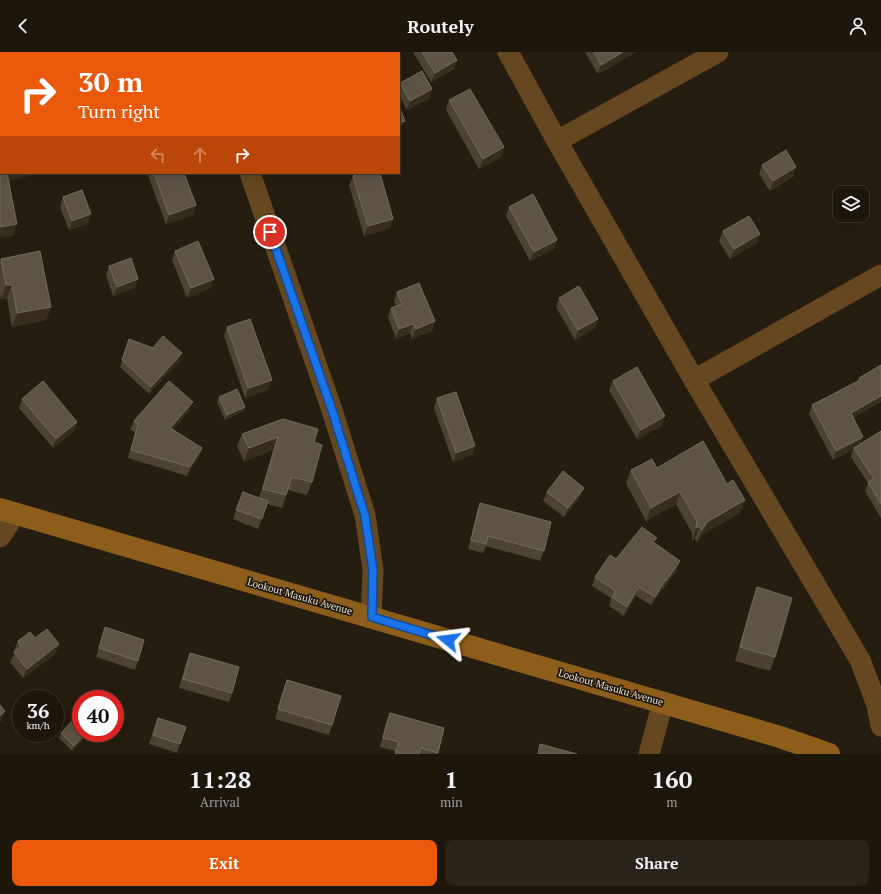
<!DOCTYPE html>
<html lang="en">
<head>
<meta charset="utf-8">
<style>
	body { margin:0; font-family:"PT Serif",serif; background:#292319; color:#f1f3f6; height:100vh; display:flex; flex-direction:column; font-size:15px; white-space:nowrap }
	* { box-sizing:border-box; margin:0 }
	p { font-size:13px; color:#a09f9d }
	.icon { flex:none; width:22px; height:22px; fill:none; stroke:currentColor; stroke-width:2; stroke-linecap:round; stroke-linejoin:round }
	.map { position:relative; height:702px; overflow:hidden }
	.side { display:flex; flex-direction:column; background:#1c160b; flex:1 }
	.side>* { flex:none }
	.guide { position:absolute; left:0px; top:0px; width:400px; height:122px; box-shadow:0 4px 16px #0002,0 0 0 1px #3a352c; background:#ea580c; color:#fff; overflow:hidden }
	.buttons { position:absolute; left:833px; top:134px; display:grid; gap:8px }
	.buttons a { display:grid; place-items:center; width:36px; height:36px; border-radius:8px; background:#1c160b; box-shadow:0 4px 16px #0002,0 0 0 1px #3a352c; font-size:20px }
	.speed { position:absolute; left:12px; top:638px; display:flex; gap:8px; font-size:20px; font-weight:700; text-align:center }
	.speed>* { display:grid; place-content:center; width:52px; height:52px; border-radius:50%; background:#1c160b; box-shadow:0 4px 16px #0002,0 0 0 1px #3a352c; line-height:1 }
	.speed small { font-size:10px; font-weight:400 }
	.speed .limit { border:6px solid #d22; background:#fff; color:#111 }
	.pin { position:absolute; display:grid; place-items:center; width:34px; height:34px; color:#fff; margin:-17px; border:2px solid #fff; border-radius:50%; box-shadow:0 1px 4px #0007 }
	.me { position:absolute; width:44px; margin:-22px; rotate:286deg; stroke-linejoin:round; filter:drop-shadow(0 0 3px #0008) }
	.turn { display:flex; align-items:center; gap:14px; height:84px; padding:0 12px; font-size:18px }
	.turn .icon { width:52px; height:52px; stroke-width:2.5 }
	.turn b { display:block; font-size:28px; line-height:34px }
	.lanes { display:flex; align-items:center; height:38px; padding:0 12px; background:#0003; justify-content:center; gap:20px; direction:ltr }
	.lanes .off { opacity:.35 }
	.eta { display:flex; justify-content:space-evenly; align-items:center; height:68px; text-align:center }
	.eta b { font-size:24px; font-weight:800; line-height:28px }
	.action { display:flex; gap:8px; margin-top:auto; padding:8px 12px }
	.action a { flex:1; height:46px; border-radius:8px; background:#ea580c; color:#fff; font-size:16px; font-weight:800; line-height:46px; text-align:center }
	.action a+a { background:#292319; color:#f1f3f6 }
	header { display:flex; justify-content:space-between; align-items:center; height:52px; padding:0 12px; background:#1c160b; font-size:18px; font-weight:800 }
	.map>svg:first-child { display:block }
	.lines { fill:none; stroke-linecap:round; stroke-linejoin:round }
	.street { stroke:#654822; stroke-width:21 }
	.secondary { stroke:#8d5e1b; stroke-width:22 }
	.wall { fill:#4d4334 }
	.shaded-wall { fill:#362d1e }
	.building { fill:#5e5446; stroke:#736b5d }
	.route-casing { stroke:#114b97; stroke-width:10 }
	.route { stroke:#1a73e8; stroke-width:7 }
	.labels { text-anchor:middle; stroke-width:3.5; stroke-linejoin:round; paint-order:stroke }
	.street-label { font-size:10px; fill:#e9e4da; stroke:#1b1406 }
</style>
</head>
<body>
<header><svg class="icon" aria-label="back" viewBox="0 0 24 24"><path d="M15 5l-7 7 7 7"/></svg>Routely<svg class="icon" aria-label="person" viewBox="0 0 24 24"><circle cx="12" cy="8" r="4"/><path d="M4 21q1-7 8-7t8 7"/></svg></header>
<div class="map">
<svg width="881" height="702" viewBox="0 0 881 702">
	<rect width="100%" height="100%" fill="#251d0f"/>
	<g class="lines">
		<g class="street">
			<polyline points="208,0 208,1"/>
			<polyline points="508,0 557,89 694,328 860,608 877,653 881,674"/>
			<polyline points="557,89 718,0"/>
			<polyline points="250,121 332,358 365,463 373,518 371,565"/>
			<polyline points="694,328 881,223"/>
			<polyline points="0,485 16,461"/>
			<polyline points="649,702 663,650"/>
		</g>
		<polyline class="secondary" points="0,457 780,685 829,702"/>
	</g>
	<g class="wall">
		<polygon points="413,0 452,0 457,8 454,17 431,30"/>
		<polygon points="585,0 636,0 598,22"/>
		<polygon points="400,31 432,37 429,47 407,58 399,44 399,35"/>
		<polygon points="449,48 504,95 501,105 479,117 446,58"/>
		<polygon points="762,113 793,125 770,139 759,122"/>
		<polygon points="147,121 184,121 196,153 193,163 166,172"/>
		<polygon points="353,124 393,167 390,176 364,184 349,133"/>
		<polygon points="63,145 88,172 69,178 60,155"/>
		<polygon points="509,155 554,197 530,209 506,164"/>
		<polygon points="723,179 757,191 730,207 719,189"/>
		<polygon points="175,199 214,227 210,236 187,246 172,208"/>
		<polygon points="1,207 51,255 46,268 12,275 7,246 1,247 0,242 0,210"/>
		<polygon points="109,214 138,227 135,236 113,244 106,223"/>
		<polygon points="397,240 435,269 432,279 412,287 410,281 396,287 388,265 391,256 396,254 394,249"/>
		<polygon points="559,246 595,276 575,288 556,255"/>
		<polygon points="227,275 272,328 268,338 245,346 224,284"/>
		<polygon points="129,287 180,308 149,342 120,315"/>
		<polygon points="881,313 853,366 861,391 881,379 881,466 865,439 868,431 851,405 853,397 833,408 809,362 812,353 858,329 859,326"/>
		<polygon points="613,329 662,374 637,387 609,338"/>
		<polygon points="219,345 244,359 225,368 217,350"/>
		<polygon points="437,346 475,394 472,403 453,410 434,356"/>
		<polygon points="22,347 77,370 74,379 53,396 19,356"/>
		<polygon points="189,359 173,377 202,396 199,404 187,424 128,406 135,380 130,378 134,369"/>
		<polygon points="242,382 314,390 312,430 307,443 288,438 282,456 267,452 258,477 233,467 243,440 259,446 273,398 244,409 237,394"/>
		<polygon points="657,416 745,448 740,461 703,482 697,490 695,487 692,489 692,481 676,452 646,469 626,431 631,418"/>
		<polygon points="584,436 580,445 564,465 543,449 547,440"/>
		<polygon points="480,451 544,499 540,509 486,494 483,501 468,497 477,460"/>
		<polygon points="655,491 677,518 663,537 662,537 651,553 636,544 624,564 609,554 611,546 592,534 595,525 616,507"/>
		<polygon points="757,535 775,605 770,619 735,609 752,549"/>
		<polygon points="105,575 138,609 135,618 96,605"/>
		<polygon points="35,586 55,602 23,626 10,610 15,600 14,599 18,589"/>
		<polygon points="190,601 232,641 229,650 179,636 186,611"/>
		<polygon points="287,628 332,673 329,683 275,667 284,637"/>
		<polygon points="390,661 444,676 437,702 395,702 395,699 380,695 386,670"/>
		<polygon points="158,666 180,692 177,701 149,692"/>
		<polygon points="61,681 84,686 72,699 59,686"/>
	</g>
	<g class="shaded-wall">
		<polygon points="623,0 636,0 598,22 601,13"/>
		<polygon points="457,8 454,17 431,30 435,21"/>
		<rect x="0" y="29" width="1" height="8"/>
		<polygon points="432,37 429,47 407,58 410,49"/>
		<polygon points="405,69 403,73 399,75 399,71"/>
		<polygon points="504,95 501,105 479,117 483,107"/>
		<polygon points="796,115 793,125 770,139 773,129"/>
		<polygon points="6,121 40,121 2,131"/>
		<polygon points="196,153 193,163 166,172 169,163"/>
		<polygon points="91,162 88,172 69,178 72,169"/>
		<polygon points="393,167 390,176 364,184 368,174"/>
		<polygon points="17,172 13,184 0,186 0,175"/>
		<polygon points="760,182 757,191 730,207 734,197"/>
		<polygon points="557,188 554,197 530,209 534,200"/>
		<polygon points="138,227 135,236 113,244 117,235"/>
		<polygon points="214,227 210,236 187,246 191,236"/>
		<polygon points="6,233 12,233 7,246 1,247"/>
		<polygon points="51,255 46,268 12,275 17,261"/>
		<polygon points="598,267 595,276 575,288 578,278"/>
		<polygon points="435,269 432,279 412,287 416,277"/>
		<polygon points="413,272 410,281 396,287 399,277"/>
		<polygon points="182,301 180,308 149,342 151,335"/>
		<polygon points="272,328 268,338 245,346 248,336"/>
		<polygon points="881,344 881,350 848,369 851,361"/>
		<polygon points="193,350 189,359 167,384 170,376"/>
		<polygon points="245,355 244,359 225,368 227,363"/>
		<polygon points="665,364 662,374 637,387 641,378"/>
		<polygon points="77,370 74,379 53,396 56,387"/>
		<polygon points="278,385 273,398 244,409 249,396"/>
		<polygon points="863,385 860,393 854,396 853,397 833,408 836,399"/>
		<polygon points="475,394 472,403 453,410 456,401"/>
		<polygon points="202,396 199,404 187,424 190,415"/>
		<polygon points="584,436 580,445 564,465 568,456"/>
		<polygon points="680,440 676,452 646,469 651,456"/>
		<polygon points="745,448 740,461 703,482 697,490 702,478 707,470"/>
		<polygon points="700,474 695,487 692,489 696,476"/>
		<polygon points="680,509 677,518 663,537 666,529"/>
		<polygon points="665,528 662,537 651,553 655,545"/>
		<polygon points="639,535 636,544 624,564 627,555"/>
		<polygon points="59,592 55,602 23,626 27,617"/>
		<polygon points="5,659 2,669 0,670 0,664"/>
		<polygon points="86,681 84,686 72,699 74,694"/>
	</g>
	<g class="building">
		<polygon points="422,0 452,0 457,8 435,21"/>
		<polygon points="594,0 623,0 601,13"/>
		<rect x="0" y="4" width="1" height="25"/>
		<polygon points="422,19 432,37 410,49 400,31"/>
		<polygon points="470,37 504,95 483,107 449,48"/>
		<polygon points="399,54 405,69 399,71"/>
		<polygon points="786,98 796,115 773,129 762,113"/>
		<polygon points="0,105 1,105 1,121 7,121 17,172 0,175"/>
		<polygon points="154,121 184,121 196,153 169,163"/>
		<polygon points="362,121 380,121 393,167 368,174 353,124"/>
		<polygon points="82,138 91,162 72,169 63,145"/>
		<polygon points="533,142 557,188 534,200 509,155"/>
		<polygon points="749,164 760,182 734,197 723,179"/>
		<polygon points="198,189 214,227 191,236 175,199"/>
		<polygon points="40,199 51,255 17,261 12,233 6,233 1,207"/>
		<polygon points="131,206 138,227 117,235 109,214"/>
		<polygon points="419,231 435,269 416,277 413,272 399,277 391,256 402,252 397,240"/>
		<polygon points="579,234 598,267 578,278 559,246"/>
		<polygon points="250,267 272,328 248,336 227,275"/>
		<polygon points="163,284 182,301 151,335 122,308 129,287 153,296"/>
		<polygon points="881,313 881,344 851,361 863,385 836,399 812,353 860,328 859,326"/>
		<polygon points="637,315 665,364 641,378 613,329"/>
		<polygon points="43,329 77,370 56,387 22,347"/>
		<polygon points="169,329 193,350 170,376 202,396 190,415 131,398 138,372 134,369"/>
		<polygon points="237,337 245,355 227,363 219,345"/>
		<polygon points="456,340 475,394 456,401 437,346"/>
		<polygon points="283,367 318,377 314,390 322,393 312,430 292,425 286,443 263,437 278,385 249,396 242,382"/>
		<polygon points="881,379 881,452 868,430 874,427 854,396"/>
		<polygon points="703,389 727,432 733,428 745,448 707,470 702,478 700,474 696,476 697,469 680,440 651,456 631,418 652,407 657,416"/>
		<polygon points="563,419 584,436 568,456 547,440"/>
		<polygon points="243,440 268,449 262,467 236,458"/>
		<polygon points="480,451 551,470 544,499 488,484 486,492 471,488"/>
		<polygon points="642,475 657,486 653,490 680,509 666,529 665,528 655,545 639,535 627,555 612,545 616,539 595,525 610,503 616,507"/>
		<polygon points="757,535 792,546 775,605 740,595"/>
		<polygon points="105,575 144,588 138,609 99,596"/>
		<polygon points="47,577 59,592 27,617 14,600 21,594 18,589 30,580 35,586"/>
		<polygon points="190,601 239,615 232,641 183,627"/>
		<polygon points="287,628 341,644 332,673 278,657"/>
		<polygon points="0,653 5,659 0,664"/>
		<polygon points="390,661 444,676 438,701 421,696 419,702 395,702 399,690 383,686"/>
		<polygon points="158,666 186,675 180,692 153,683"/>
		<polygon points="73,668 81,676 81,681 86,681 74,694 61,681"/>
		<polygon points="540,692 577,702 538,702"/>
	</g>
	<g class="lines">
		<g class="route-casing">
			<polyline id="route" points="270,180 332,358 365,464 373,518 372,565 448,588"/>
		</g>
		<use href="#route" class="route"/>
	</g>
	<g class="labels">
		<g class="street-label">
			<text transform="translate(300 544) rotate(16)" y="4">Lookout Masuku Avenue</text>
			<text transform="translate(611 635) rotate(16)" y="4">Lookout Masuku Avenue</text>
		</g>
	</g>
</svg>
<div class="buttons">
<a><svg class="icon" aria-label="layers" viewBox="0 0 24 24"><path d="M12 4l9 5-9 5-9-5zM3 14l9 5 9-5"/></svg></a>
</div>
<div class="speed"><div>36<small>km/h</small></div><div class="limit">40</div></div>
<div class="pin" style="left:270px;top:180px;background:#d93025"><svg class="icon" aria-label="arrive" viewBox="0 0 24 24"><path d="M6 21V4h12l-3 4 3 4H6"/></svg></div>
<svg class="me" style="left:448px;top:588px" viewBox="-20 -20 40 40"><path d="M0-17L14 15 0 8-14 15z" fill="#1a73e8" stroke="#fff" stroke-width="4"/></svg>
<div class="guide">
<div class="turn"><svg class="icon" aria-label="right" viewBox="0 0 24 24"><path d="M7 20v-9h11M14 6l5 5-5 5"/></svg><div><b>30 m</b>Turn right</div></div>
<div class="lanes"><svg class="icon off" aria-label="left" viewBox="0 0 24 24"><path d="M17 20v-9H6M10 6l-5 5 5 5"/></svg><svg class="icon off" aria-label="ahead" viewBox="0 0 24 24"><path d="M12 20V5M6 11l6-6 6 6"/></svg><svg class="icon" aria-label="right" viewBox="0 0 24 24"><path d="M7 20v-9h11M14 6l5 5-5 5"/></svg></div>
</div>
</div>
<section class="side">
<div class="eta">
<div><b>11:28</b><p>Arrival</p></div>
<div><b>1</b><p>min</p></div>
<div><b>160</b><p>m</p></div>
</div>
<div class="action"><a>Exit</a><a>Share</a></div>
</section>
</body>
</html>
